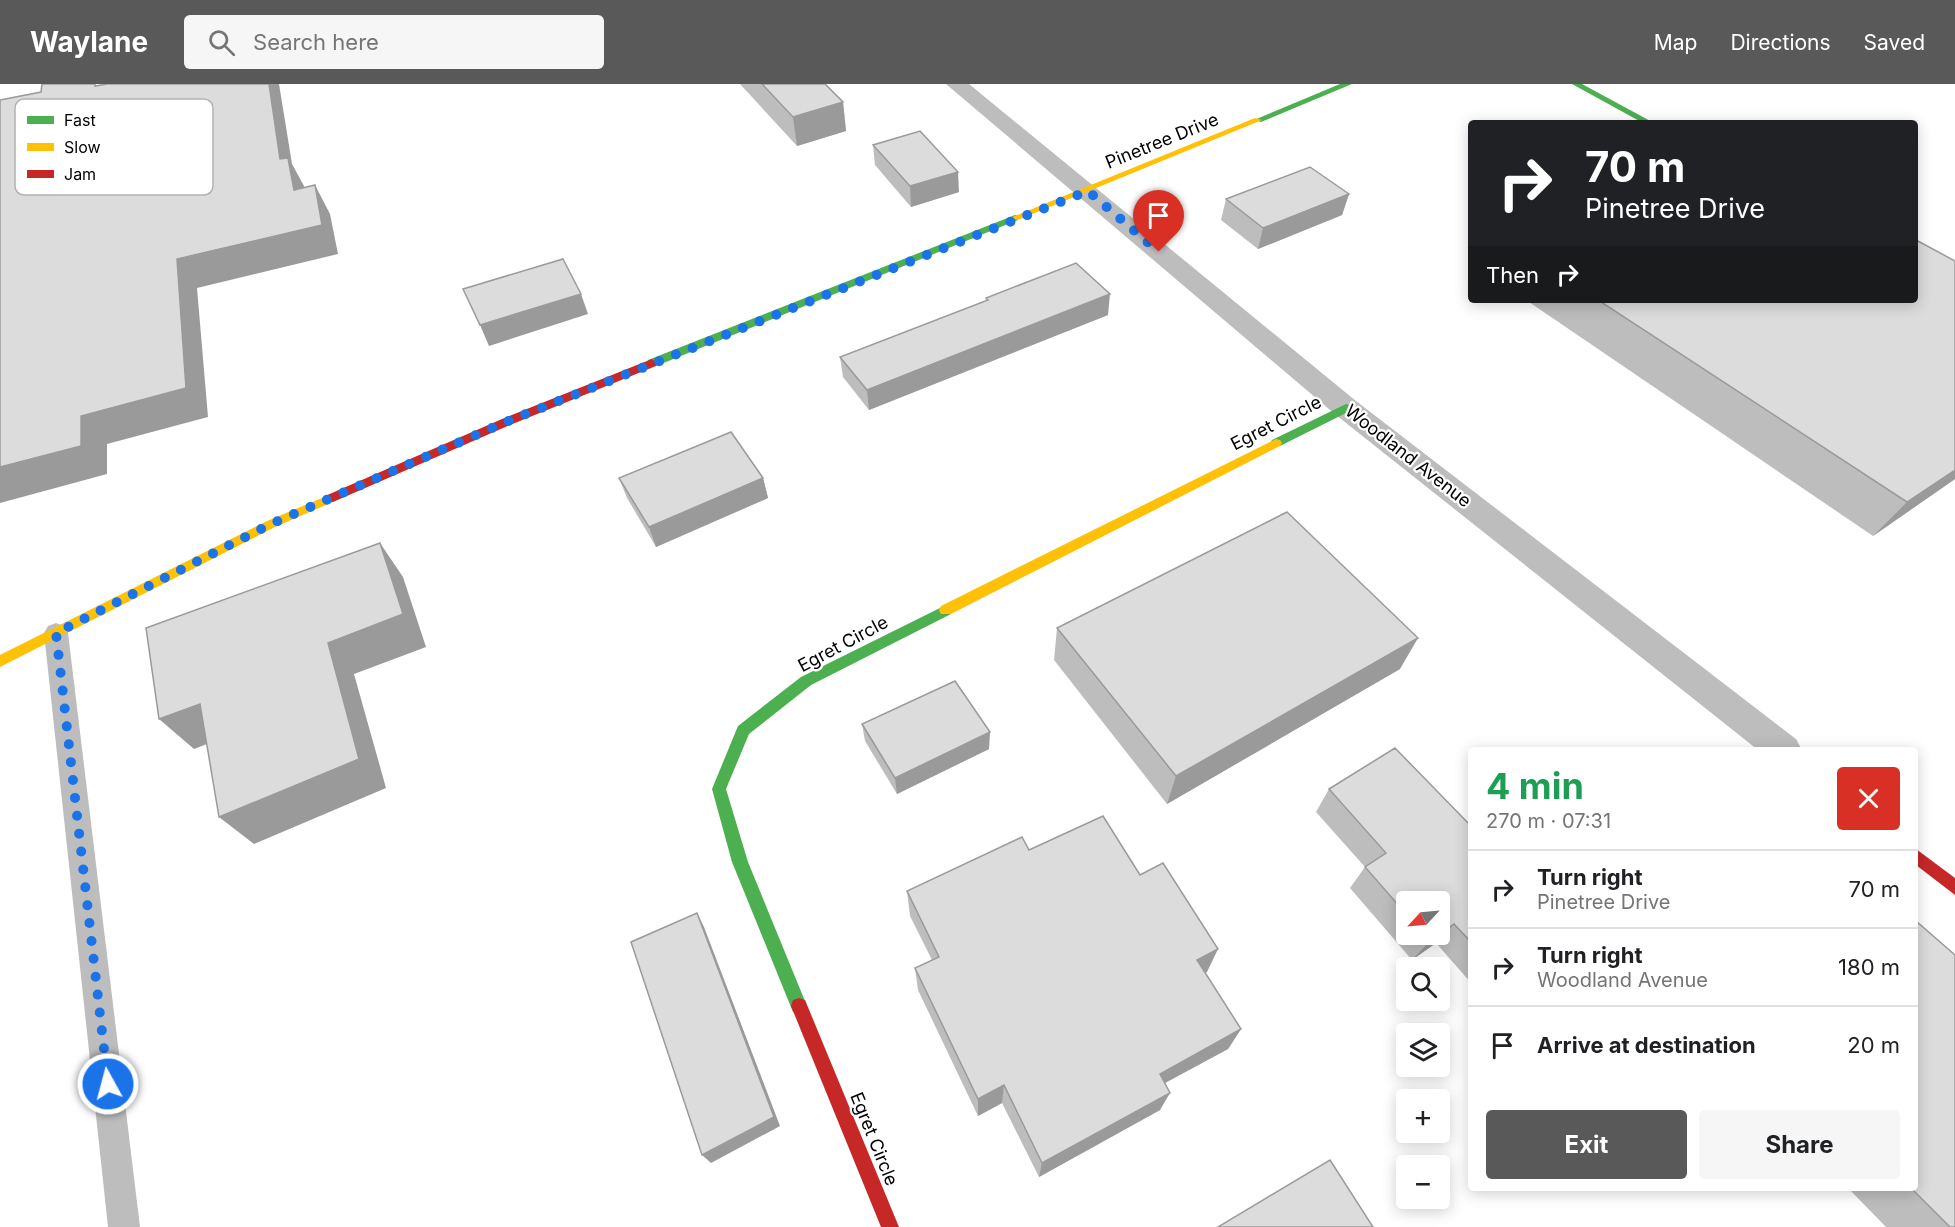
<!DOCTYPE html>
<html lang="en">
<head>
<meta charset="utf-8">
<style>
	body { margin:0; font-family:Inter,sans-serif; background:#f6f6f6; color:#202124; height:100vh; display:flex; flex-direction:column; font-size:22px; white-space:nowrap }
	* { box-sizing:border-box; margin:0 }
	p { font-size:20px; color:#757577 }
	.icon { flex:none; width:33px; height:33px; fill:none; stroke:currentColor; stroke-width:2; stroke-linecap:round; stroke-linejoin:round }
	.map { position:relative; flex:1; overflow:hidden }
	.drawer { position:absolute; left:1468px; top:663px; width:450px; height:444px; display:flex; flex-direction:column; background:#fff; border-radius:6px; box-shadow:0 3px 15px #0003 }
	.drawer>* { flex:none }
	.top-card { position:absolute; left:1468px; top:36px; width:450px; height:183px; border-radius:6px; box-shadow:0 3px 15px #0003; background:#202124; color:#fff; overflow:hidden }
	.needle { width:39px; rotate:244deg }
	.tools { position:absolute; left:1396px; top:807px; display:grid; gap:12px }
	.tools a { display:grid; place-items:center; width:54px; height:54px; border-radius:6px; background:#fff; box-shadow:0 3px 15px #0003; font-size:30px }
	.pin { position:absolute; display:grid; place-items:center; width:51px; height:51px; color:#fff; margin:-62px -26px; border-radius:50% 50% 50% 0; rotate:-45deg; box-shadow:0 0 6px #0007 }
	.pin .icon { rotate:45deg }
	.me { position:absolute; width:66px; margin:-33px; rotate:353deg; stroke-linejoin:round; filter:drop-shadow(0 0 4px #0008) }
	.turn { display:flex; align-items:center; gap:21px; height:126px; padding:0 18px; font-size:27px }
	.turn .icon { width:78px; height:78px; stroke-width:2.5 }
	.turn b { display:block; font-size:42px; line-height:51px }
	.then { display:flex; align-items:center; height:57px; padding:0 18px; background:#0003; gap:12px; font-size:22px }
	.round { display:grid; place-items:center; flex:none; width:63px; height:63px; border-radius:6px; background:#f6f6f6 }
	.head { display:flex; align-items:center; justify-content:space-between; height:102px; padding:0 18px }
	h1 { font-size:36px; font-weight:700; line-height:45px; color:#1e9e55 }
	.primary-button { display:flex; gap:12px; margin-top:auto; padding:12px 18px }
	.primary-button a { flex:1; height:69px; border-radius:6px; background:#595959; color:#fff; font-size:24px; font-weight:700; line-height:69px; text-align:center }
	.primary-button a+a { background:#f6f6f6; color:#202124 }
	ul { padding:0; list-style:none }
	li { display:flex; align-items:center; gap:18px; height:78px; padding:0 18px; border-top:2px solid #e0e0e0 }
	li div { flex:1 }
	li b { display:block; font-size:22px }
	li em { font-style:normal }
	header { display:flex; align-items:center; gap:36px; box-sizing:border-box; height:84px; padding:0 30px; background:#595959; color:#fff }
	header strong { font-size:28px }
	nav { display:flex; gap:33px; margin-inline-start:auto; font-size:21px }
	.search { width:420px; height:54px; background:#f6f6f6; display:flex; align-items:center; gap:15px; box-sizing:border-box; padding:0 21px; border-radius:6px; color:#757577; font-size:22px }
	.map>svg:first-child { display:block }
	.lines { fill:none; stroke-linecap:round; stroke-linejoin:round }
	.lane { fill:#bdbdbd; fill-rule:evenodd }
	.street { fill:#bdbdbd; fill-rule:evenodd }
	.fast { fill:#4caf50; fill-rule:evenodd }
	.slow { fill:#ffc107; fill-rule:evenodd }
	.jam { fill:#c62828; fill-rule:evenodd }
	.wall { fill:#bdbdbd; fill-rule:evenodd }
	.shaded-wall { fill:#9a9a9a }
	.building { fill:#dcdcdc; stroke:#9a9a9a; stroke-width:1.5 }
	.route { stroke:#1a73e8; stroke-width:10; stroke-dasharray:0 18 }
	.labels { text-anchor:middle; stroke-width:4.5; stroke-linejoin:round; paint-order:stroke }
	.street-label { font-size:18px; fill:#000; stroke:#fff }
	.key { fill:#fff; stroke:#b2b2b2; stroke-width:1.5 }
	.key-label { font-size:16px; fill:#000 }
</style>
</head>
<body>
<header>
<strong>Waylane</strong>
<div class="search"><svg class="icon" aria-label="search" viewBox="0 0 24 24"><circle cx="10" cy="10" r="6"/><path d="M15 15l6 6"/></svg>Search here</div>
<nav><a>Map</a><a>Directions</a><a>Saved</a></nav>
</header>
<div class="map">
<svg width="1955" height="1143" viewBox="0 0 1955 1143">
	<rect width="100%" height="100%" fill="#fff"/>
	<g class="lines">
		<polygon class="lane" points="56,539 64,542 68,549 140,1143 108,1143 44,549 48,542"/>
		<polygon class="street" points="946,0 969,0 1356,317 1796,655 1802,666 1758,666 1336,331"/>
		<g class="fast">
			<polygon points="1340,0 1352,0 1261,38 1254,36"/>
			<polygon points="1572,0 1582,0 1654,39 1643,39"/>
			<polygon points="1015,131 1018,132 1018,136 656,282 648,282 647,279 648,276"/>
			<polygon points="1346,320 1350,321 1350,327 1280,362 1272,362 1270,359 1272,356"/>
			<polygon points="946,521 951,522 953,526 951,530 811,601 749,650 726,705 748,778 807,922 805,928 799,930 793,928 732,778 712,705 738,642 801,593"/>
		</g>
		<g class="slow">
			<polygon points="1255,34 1262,36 1018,136 1010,134"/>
			<polygon points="1276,355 1280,356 1282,359 1280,362 951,530 941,530 939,526 941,522"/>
			<polygon points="329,411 333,412 335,415 333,418 275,443 0,583 0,571 267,437"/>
		</g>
		<g class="jam">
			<polygon points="652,275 657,279 656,282 510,341 333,418 325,418 323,415 325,412 502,335"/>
			<polygon points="1916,765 1955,794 1955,811 1916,781"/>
			<polygon points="799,914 805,916 899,1143 881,1143 791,922 793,916"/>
		</g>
	</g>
	<g class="wall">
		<polygon points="740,0 825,0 843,18 846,47 797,62"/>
		<polygon points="873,61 959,108 911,123 875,81"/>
		<polygon points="1349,110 1342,131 1258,165 1221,136 1226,115"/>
		<polygon points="986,214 1108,231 869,326 843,293 840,273 986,217"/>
		<polygon points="1526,216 1916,216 1955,395 1873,452"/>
		<polygon points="619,394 763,394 768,414 656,463 627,414"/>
		<polygon points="1057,544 1400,585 1167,720 1054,576"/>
		<polygon points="862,640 989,665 897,710 865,657"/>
		<path d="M1329,705L1472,743V900L1436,859L1412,876L1350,804L1365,783L1316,728ZM1407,818L1440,850H1407Z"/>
		<polygon points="1029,766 1140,791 1207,888 1205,889 1241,945 1228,965 1165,999 1160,1026 1039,1093 1002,1019 978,1032 918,906 915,884 932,876 910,832 907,807"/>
		<polygon points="1848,1104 1916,1104 1955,1143 1886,1143"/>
	</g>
	<g class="shaded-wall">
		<polygon points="269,0 279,0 292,80 304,102 310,135 294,106 280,75"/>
		<polygon points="843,18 846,47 797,62 793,33"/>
		<polygon points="958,88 959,108 911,123 910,102"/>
		<polygon points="315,101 330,130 338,170 197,204 208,333 107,360 107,390 0,419 0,383 81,332 177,175"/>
		<polygon points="1349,110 1342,131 1258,165 1263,144"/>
		<polygon points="581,210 588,230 489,262 480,241"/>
		<polygon points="1110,210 1108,231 869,326 867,306"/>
		<polygon points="1955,386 1955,395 1873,452 1907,418"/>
		<polygon points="763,394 768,414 656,463 649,443"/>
		<polygon points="380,459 403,493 426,563 354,590 386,704 254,760 219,733 328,559"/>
		<polygon points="1418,554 1400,585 1167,720 1176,692"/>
		<polygon points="200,620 233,650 194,665 159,635"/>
		<polygon points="990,648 989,665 897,710 895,694"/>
		<polygon points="697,829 704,843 780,1042 711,1079 702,1071"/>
		<polygon points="1454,840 1436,859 1412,876 1430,857"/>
		<polygon points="1218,865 1207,888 1186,898 1197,876"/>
		<polygon points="1241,945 1228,965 1150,1007 1160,990"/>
		<polygon points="1004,1001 1002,1019 978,1032 978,1015"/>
		<polygon points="1170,1009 1160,1026 1039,1093 1042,1079"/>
	</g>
	<g class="building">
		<polygon points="42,0 95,0 95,2 107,0 269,0 280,75 288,74 294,106 315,101 322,141 177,175 186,304 81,332 81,362 0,383 0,16 41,8"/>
		<polygon points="762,0 825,0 843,18 793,33"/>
		<polygon points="920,47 958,88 910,102 873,61"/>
		<polygon points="1310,83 1349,110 1263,144 1226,115"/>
		<polygon points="1916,156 1955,177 1955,386 1907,418 1598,216 1916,216"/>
		<polygon points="563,175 581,210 480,241 463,205"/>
		<polygon points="1076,179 1110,210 867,306 840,273 988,216 986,214"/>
		<polygon points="731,348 763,394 649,443 619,394"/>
		<polygon points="1287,428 1418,554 1176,692 1057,544"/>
		<polygon points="380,459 403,530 328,559 359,675 219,733 200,620 159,635 146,544"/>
		<polygon points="955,597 990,648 895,694 862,640"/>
		<polygon points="1395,664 1472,743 1472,859 1454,840 1440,850 1440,818 1407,818 1407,831 1365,783 1386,769 1329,705"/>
		<polygon points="1103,732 1140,791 1163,779 1218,865 1197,876 1241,945 1160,990 1170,1009 1042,1079 1004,1001 978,1015 915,884 939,873 907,807 1022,753 1029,766"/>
		<polygon points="697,829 774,1033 702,1071 631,858"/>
		<polygon points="1916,837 1955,871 1955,1143 1950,1143 1911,1104 1916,1104"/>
		<polygon points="1424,850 1440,850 1430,857"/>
		<polygon points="1330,1076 1373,1143 1218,1143"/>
	</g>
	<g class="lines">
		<polyline class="route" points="108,1000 56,549 271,440 506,338 1088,107 1159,168"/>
	</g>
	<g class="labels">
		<g class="street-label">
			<text transform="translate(1162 57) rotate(-22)" y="6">Pinetree Drive</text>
			<text transform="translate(1276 339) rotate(-27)" y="6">Egret Circle</text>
			<text transform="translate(1408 372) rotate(38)" y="6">Woodland Avenue</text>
			<text transform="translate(843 560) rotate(-28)" y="6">Egret Circle</text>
			<text transform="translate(874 1055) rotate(68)" y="6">Egret Circle</text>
		</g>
	</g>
	<rect x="15" y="15" width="198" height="96" rx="9" class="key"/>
	<rect x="27" y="32" width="27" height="8" fill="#4caf50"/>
	<rect x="27" y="59" width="27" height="8" fill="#ffc107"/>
	<rect x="27" y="86" width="27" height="8" fill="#c62828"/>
	<g class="key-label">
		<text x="64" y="42">Fast</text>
		<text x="64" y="69">Slow</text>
		<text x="64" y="96">Jam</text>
	</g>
</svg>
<div class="tools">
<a><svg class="needle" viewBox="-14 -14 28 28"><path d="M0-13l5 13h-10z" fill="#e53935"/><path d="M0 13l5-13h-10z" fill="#757577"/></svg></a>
<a><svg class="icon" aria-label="search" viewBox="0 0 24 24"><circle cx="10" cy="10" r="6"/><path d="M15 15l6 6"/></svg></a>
<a><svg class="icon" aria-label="layers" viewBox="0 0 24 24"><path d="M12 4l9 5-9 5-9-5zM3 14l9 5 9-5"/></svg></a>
<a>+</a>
<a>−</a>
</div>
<div class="pin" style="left:1159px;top:168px;background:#d93025"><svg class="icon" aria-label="arrive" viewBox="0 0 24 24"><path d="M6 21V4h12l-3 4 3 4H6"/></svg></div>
<svg class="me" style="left:108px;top:1000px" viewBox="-20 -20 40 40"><circle r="17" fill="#1a73e8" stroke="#fff" stroke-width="3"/><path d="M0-11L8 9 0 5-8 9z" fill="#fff"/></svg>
<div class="top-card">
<div class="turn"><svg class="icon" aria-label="right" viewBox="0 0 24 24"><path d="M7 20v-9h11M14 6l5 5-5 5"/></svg><div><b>70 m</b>Pinetree Drive</div></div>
<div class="then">Then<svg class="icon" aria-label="right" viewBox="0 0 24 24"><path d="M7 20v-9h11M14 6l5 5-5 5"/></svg></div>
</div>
<section class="drawer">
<div class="head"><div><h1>4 min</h1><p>270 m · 07:31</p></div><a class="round" style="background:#d93025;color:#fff"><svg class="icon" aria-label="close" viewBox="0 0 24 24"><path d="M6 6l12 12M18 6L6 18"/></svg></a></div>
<ul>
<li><svg class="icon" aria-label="right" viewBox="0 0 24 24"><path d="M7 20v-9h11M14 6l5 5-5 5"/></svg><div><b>Turn right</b><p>Pinetree Drive</p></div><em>70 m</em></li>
<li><svg class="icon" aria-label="right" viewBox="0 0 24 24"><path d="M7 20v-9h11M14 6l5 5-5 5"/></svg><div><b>Turn right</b><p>Woodland Avenue</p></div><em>180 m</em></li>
<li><svg class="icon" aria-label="arrive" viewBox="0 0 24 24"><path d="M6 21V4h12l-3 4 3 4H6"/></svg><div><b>Arrive at destination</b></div><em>20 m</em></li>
</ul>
<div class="primary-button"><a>Exit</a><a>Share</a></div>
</section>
</div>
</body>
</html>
